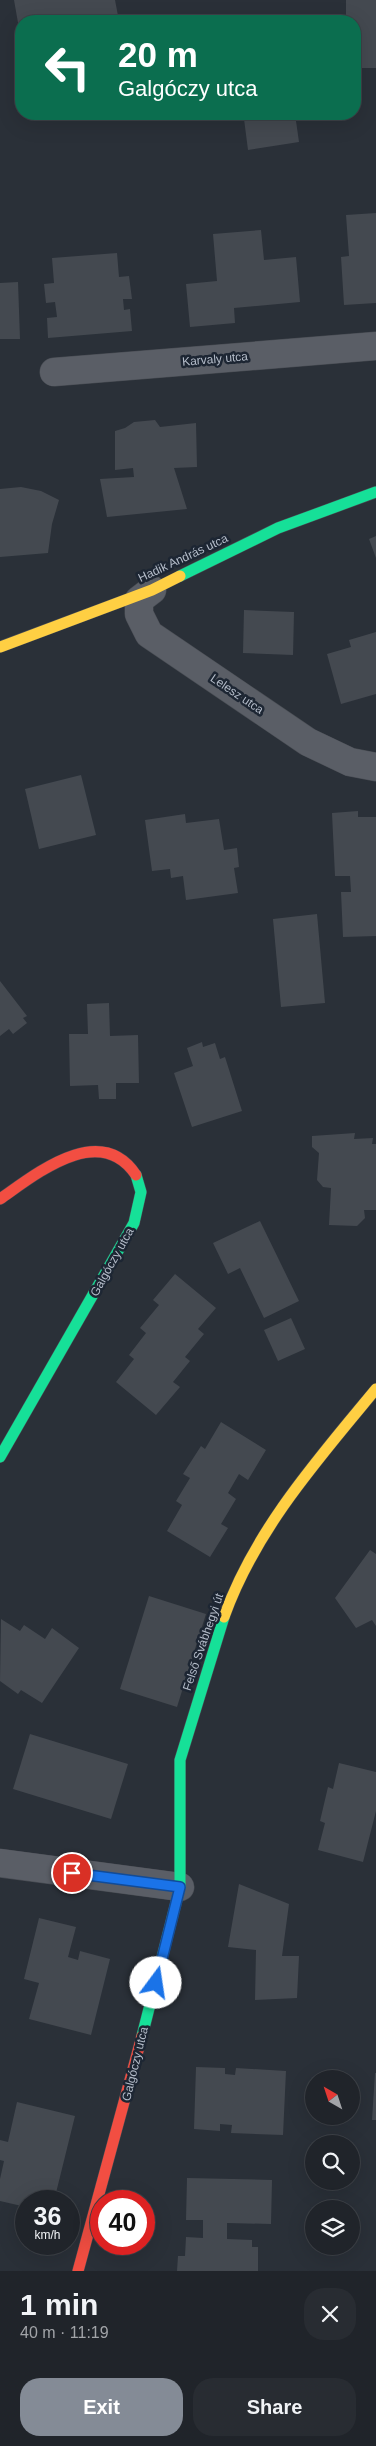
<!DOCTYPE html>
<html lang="en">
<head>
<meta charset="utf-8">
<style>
	body { margin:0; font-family:Arial,sans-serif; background:#282c32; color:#f1f3f6; height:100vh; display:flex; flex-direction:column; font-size:19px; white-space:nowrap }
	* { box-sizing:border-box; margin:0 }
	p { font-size:16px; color:#a2a4a8 }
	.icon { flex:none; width:28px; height:28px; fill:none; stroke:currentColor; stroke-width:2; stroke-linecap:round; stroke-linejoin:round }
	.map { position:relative; height:2271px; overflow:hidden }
	.details { display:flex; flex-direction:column; background:#20242a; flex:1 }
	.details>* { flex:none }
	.top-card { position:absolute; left:15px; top:15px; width:346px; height:105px; border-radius:20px; box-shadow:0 5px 20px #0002,0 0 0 1px #3d4147; background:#0b6e4f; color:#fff; overflow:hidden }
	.needle { width:32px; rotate:321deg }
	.fabs { position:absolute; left:305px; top:2070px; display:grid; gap:10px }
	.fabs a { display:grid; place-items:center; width:55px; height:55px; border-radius:50%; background:#20242a; box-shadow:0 5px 20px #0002,0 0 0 1px #3d4147; font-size:25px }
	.speed { position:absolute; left:15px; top:2190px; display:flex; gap:10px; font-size:25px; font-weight:700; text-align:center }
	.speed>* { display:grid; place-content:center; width:65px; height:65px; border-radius:50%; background:#20242a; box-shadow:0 5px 20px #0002,0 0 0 1px #3d4147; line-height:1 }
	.speed small { font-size:12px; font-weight:400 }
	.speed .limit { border:8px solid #d22; background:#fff; color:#111 }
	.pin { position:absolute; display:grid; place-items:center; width:42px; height:42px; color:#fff; margin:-21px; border:2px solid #fff; border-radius:50%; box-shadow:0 1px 5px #0007 }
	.me { position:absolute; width:55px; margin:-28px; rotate:14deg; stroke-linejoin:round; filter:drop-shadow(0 0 4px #0008) }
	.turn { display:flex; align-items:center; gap:18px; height:105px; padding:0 20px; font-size:22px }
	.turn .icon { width:65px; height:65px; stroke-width:2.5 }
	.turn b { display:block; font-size:35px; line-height:42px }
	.round { display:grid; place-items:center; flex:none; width:52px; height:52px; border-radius:20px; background:#282c32 }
	.overview { display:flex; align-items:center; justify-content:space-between; height:85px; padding:0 20px }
	h1 { font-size:30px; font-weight:700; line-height:38px }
	.action { display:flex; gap:10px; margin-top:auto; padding:10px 20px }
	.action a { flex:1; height:58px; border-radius:20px; background:#848b96; color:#fff; font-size:20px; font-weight:700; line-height:58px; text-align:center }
	.action a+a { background:#282c32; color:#f1f3f6 }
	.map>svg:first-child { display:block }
	.building { fill:#444950 }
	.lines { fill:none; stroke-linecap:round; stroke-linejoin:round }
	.street-casing { stroke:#484c53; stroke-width:29 }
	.fast-casing { stroke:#484c53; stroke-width:12 }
	.slow-casing { stroke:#484c53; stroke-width:12 }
	.jam-casing { stroke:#484c53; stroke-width:12 }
	.street { stroke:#5a5e66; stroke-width:28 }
	.fast { stroke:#16e098; stroke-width:11 }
	.slow { stroke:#ffcf43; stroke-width:11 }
	.jam { stroke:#f24e42; stroke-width:11 }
	.route-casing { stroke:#114b97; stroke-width:12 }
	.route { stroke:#1a73e8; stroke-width:9 }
	.labels { text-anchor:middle; stroke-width:5; stroke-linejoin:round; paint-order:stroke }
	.street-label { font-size:12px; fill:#b4bcc9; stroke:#1d2633 }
</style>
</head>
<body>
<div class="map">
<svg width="376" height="2271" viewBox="0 0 376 2271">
	<rect width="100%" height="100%" fill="#2a3038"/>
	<g class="building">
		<polygon points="14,0 115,0 119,21 21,21 20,34"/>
		<polygon points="346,0 376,0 376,68 355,68 355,21 346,21"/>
		<polygon points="239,114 295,114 299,142 248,150 244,119 240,120"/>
		<polygon points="376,213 376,303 344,305 341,257 349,256 346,215"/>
		<polygon points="261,230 264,260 296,257 300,302 234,308 235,323 190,327 186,284 217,281 213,234"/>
		<polygon points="117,253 119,277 129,276 132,299 123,299 124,310 130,309 132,331 48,338 47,318 57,317 55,302 46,303 44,284 54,283 52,258"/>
		<polygon points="18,282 20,339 0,339 0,283"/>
		<polygon points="155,420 160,427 196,423 197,467 174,468 187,509 107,517 100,479 134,477 133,468 115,470 115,431 125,428 134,422"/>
		<polygon points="21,487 41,491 59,500 52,524 48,553 0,557 0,489"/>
		<polygon points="376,536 376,558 369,539"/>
		<polygon points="244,610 294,612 293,655 243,653"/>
		<polygon points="376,632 376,694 341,704 327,654 351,647 349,640"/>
		<polygon points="81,775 96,835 39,849 25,789"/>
		<polygon points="358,811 358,817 376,817 376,936 343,937 341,892 351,892 350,876 335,876 332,813"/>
		<polygon points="185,814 186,823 219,819 224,850 237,848 239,867 234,868 238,893 186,900 183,876 171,878 170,869 152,871 145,820"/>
		<polygon points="317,914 325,1003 281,1007 273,919"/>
		<polygon points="0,981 27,1016 23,1018 27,1023 13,1034 9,1029 0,1036"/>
		<polygon points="109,1003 110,1036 138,1035 139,1083 116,1083 116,1099 99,1099 98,1085 70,1086 69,1034 88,1034 87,1004"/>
		<polygon points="202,1042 203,1047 215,1043 220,1059 225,1057 242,1111 192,1127 174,1073 193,1066 187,1048"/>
		<polygon points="355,1133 354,1139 373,1138 372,1144 376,1144 376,1210 364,1210 365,1218 357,1226 329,1225 331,1188 323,1187 317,1180 319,1153 312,1147 312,1136"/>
		<polygon points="260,1221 299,1301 264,1318 240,1268 228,1274 213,1243"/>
		<polygon points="175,1274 216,1308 198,1329 204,1334 185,1357 190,1361 173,1382 180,1387 156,1415 116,1382 134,1359 129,1355 146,1333 140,1328 159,1305 153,1300"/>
		<polygon points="291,1318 305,1349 278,1361 264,1330"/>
		<polygon points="221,1422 266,1450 248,1480 239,1474 228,1493 236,1499 221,1524 228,1528 210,1557 167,1531 182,1505 176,1501 190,1478 183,1474 201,1446 205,1449"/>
		<polygon points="370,1550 376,1554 376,1626 372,1620 356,1628 335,1598"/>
		<polygon points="149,1596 206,1614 177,1707 120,1689"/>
		<polygon points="1,1619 20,1631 24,1625 45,1639 52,1628 79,1648 42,1703 21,1690 18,1694 0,1681"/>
		<polygon points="30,1734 128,1764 111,1819 13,1789"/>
		<polygon points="339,1763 376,1772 376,1811 363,1862 318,1850 325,1823 320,1821 328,1787 333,1789"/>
		<polygon points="239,1884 289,1904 282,1956 299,1956 297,1998 255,2000 256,1950 228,1947"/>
		<polygon points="39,1918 76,1927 68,1957 78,1960 80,1951 110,1959 91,2035 29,2019 39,1983 24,1979"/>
		<polygon points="196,2067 225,2068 225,2074 235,2075 236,2068 286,2071 283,2135 231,2133 232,2125 220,2124 220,2131 194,2129"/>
		<polygon points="375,2073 376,2073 376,2120 372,2120"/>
		<polygon points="17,2102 75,2116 54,2201 26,2201 26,2207 0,2201 0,2179 4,2161 0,2160 0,2140 8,2142"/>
		<polygon points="187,2178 272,2180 271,2224 227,2223 227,2239 252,2240 252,2247 258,2247 258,2271 177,2271 178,2256 185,2256 186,2237 203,2238 203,2220 186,2220"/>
	</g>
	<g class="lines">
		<g class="street-casing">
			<g id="street">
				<polyline points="54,372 376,346"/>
				<polyline points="152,590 139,600 139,614 149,634 308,742 350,762 376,767"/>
				<polyline points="0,1863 180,1887"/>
			</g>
		</g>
		<g class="fast-casing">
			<g id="fast">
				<polyline points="180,576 278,528 376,492"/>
				<polyline points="0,1457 134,1223 141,1192 136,1175"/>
				<polyline points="142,2036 180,1887 180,1760 224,1617"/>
			</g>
		</g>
		<g class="slow-casing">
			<g id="slow">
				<polyline points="0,647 152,590 180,576"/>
				<path d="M224,1617C255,1530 318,1459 376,1389"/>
			</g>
		</g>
		<g class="jam-casing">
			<g id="jam">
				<path d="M0,1199C36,1174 100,1121 136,1175"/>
				<polyline points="78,2271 142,2036"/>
			</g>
		</g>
		<use href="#street" class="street"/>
		<use href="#fast" class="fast"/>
		<use href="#slow" class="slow"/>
		<use href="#jam" class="jam"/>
	</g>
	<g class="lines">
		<g class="route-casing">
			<polyline id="route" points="72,1873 180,1887 156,1983"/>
		</g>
		<use href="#route" class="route"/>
	</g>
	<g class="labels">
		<g class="street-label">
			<text transform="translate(215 359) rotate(-5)" y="4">Karvaly utca</text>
			<text transform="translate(183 558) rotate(-25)" y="4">Hadik András utca</text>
			<text transform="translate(237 694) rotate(34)" y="4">Lelesz utca</text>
			<text transform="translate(112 1262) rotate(-61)" y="4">Galgóczy utca</text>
			<text transform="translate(203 1642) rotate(-71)" y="4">Felső Svábhegyi út</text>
			<text transform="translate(135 2064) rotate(-76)" y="4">Galgóczy utca</text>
		</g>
	</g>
</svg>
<div class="fabs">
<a><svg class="needle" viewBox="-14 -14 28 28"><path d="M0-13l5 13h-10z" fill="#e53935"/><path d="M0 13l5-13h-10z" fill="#a2a4a8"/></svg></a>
<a><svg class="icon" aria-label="search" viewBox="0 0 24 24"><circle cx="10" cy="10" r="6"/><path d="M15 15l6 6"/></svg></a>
<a><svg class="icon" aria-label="layers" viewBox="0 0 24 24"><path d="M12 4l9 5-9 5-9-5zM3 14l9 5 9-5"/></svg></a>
</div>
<div class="speed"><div>36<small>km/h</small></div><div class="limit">40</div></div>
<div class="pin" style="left:72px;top:1873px;background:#d93025"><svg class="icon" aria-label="arrive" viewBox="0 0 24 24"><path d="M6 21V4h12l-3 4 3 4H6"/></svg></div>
<svg class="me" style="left:156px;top:1983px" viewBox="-20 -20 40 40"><circle r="19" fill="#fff"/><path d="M0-13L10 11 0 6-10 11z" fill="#1a73e8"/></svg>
<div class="top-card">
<div class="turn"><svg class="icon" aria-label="left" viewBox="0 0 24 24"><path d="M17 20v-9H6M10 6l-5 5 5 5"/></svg><div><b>20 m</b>Galgóczy utca</div></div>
</div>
</div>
<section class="details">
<div class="overview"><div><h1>1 min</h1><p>40 m · 11:19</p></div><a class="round"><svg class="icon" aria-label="close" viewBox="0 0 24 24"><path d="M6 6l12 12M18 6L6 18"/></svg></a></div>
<div class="action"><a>Exit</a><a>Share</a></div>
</section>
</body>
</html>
